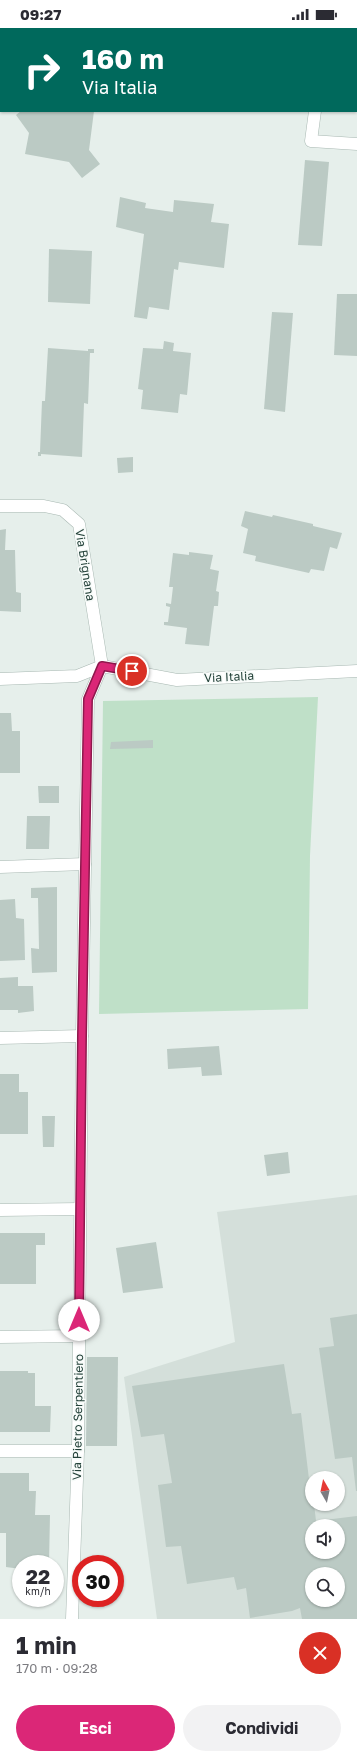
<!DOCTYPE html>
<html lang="it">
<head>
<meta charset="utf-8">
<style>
	body { margin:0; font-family:"Golos Text",sans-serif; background:#f2f2f3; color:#2b2b33; height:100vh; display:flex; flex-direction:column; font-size:15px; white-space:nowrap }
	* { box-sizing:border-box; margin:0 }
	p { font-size:13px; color:#7c7c81 }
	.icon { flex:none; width:22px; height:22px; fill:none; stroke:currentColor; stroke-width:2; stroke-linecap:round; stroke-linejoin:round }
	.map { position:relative; height:1591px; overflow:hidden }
	.details { display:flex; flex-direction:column; background:#fff; flex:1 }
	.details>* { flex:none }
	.guide { position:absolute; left:0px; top:0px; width:357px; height:84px; box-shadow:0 1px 3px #0004; background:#00695c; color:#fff; overflow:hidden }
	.needle { width:26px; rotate:351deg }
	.buttons { position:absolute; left:305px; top:1443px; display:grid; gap:8px }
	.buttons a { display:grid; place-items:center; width:40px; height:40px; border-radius:50%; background:#fff; box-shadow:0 1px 3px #0004; font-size:20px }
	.speed { position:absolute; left:12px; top:1527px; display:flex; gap:8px; font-size:20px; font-weight:700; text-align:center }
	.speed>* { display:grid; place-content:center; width:52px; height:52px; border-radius:50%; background:#fff; box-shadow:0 1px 3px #0004; line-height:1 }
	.speed small { font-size:10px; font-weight:400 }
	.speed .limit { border:6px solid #d22; background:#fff; color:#111 }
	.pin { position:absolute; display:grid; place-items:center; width:34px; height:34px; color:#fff; margin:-17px; border:2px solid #fff; border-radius:50%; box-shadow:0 1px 4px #0007 }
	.me { position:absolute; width:44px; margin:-22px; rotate:0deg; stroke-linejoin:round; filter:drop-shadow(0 0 3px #0008) }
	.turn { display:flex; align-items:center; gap:14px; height:84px; padding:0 16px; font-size:18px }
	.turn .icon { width:52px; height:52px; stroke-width:2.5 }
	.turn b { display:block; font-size:28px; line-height:34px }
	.round { display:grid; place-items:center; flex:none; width:42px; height:42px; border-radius:21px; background:#f2f2f3 }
	.headline { display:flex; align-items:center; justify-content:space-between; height:68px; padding:0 16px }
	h1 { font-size:24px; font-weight:700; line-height:30px }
	.primary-button { display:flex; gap:8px; margin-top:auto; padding:8px 16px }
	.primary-button a { flex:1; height:46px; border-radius:24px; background:#db2777; color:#fff; font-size:16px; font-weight:700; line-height:46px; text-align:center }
	.primary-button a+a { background:#f2f2f3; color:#2b2b33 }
	.status { display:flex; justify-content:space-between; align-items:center; height:28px; padding:0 20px; background:#fff; direction:ltr }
	.status svg { height:11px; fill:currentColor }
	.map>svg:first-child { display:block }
	.built { fill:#d4dfda; fill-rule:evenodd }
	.green { fill:#bfe0c8 }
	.building { fill:#bbcac4; fill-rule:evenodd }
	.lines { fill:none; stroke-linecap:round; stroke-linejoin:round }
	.minor-casing { stroke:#a8b8b2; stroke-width:13 }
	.minor { stroke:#fff; stroke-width:12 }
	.route-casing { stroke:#8e194d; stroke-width:10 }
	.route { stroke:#db2777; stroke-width:7 }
	.labels { text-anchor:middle; stroke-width:3; stroke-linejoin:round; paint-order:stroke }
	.street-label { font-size:12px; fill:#24423a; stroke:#f7fbf9 }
</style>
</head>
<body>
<div class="status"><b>09:27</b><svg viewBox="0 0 49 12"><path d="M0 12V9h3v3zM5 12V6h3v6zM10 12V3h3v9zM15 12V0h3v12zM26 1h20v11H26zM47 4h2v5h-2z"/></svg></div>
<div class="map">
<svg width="357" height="1591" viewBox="0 0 357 1591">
	<rect width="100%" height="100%" fill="#e6efeb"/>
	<path class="built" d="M357,1167V1591H157L124,1349L235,1314L217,1184ZM312,1450H338V1476H312ZM312,1498H338V1524H312ZM312,1546H338V1572H312Z"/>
	<polygon class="green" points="318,669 310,828 308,981 99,986 103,673"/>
	<g class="building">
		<polygon points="21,83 94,83 89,122 100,136 82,150 69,134 25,126 29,105 16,87"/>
		<polygon points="305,132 329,134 322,218 298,217"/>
		<polygon points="120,169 146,175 145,180 173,184 174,172 214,176 211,194 229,196 224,240 179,234 178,242 174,241 169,282 149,279 147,291 134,289 144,206 116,199"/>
		<polygon points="49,221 92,223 90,276 48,274"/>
		<polygon points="337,266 357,266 357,328 334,327"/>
		<polygon points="272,284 293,285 285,384 264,381"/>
		<polygon points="164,313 174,315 173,323 191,325 187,367 180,366 178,385 141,381 143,362 138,361 143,320 163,321"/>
		<polygon points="48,320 88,323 88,321 94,321 94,325 90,325 88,376 84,375 82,429 41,426 41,428 38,428 38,424 40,424 42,373 45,373"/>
		<polygon points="133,429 133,444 118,445 117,430"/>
		<polygon points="245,483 272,489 273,487 313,496 313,498 342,505 337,521 330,519 324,543 311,541 309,545 255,533 256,528 243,525 248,501 241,498"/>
		<polygon points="6,501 5,522 15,522 16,564 21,565 21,584 0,583 0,502"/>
		<polygon points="189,524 213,527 210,541 219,543 216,563 219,564 218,578 214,578 209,618 185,616 187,600 164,597 164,594 168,594 170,579 166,578 166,575 171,576 173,559 169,559 173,525 189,527"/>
		<polygon points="0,685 11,685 12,703 20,703 20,745 0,745"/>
		<polygon points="153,712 153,720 110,721 111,714"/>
		<polygon points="38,758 59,758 59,775 39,775"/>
		<polygon points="27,788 50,788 49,821 26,821"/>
		<polygon points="57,859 57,944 32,945 31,920 39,921 38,870 31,870 31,860"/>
		<polygon points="15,871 16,890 24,891 25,932 0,933 0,872"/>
		<polygon points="18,949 18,958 33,958 34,983 18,985 18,982 0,982 0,950"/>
		<polygon points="219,1018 222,1047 202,1048 201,1039 168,1041 167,1021"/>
		<polygon points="0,1046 19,1046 19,1064 28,1064 28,1106 0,1106"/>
		<polygon points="42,1088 55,1088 54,1119 43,1119"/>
		<polygon points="288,1124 290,1145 267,1148 264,1127"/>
		<polygon points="0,1205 45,1205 45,1217 36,1217 36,1256 0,1256"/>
		<polygon points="156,1214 163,1260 123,1265 116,1220"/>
		<polygon points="357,1286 357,1463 356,1463 352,1429 335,1431 319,1320 334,1318 330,1290"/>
		<polygon points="87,1329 118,1329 117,1418 86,1418"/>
		<path d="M284,1336L292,1386L301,1385L312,1476H314L316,1493L357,1488V1591H302L300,1580L292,1583L250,1590L246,1560L237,1562L234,1549L187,1556L181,1518L166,1519L158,1457L172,1455L164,1406L141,1409L132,1358ZM312,1498H338V1524H312ZM312,1546H338V1572H312Z"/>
		<polygon points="0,1343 28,1343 28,1345 35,1345 35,1378 51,1378 50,1404 0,1404"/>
		<polygon points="0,1445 29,1445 29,1463 36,1463 35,1487 50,1487 49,1536 21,1536 21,1541 6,1539 6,1505 0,1505"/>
		<polygon points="115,1546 121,1547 119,1559 115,1559"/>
	</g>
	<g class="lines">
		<g class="minor-casing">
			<g id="minor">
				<polyline points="307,0 307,1"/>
				<polyline points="315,83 311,113 357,116"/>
				<polyline points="0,478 44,478 63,482 79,496 102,638"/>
				<polyline points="102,638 177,652 357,643"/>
				<polyline points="0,651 77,648 102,638"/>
				<polyline points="0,839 85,836"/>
				<polyline points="0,1010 82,1008"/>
				<polyline points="0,1182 80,1181"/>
				<polyline points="0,1309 79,1308"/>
				<polyline points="0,1423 78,1423"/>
				<polyline points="72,1591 78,1423 82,1008 88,671 102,638"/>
			</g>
		</g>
		<use href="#minor" class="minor"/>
	</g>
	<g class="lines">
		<g class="route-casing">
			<polyline id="route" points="79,1292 82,1008 88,671 102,638 132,643"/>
		</g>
		<use href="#route" class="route"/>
	</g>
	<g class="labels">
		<g class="street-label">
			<text transform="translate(85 537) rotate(81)" y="4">Via Brignana</text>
			<text transform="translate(229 649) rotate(-3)" y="4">Via Italia</text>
			<text transform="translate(78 1389) rotate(-89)" y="4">Via Pietro Serpentiero</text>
		</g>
	</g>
</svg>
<div class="buttons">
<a><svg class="needle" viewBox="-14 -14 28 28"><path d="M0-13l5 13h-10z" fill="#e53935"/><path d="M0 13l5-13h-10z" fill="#7c7c81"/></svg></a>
<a><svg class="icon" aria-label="sound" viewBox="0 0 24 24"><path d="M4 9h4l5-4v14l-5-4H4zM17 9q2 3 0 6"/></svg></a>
<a><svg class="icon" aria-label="search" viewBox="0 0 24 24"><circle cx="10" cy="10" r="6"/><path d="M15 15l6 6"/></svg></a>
</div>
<div class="speed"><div>22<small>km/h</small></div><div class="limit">30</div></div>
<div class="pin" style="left:132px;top:643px;background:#d93025"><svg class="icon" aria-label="arrive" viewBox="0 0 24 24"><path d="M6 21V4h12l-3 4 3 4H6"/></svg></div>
<svg class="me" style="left:79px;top:1292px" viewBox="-20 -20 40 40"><circle r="19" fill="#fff"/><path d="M0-13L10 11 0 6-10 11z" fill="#db2777"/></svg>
<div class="guide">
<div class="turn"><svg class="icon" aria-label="right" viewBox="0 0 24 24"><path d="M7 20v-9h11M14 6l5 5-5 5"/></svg><div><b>160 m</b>Via Italia</div></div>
</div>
</div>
<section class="details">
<div class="headline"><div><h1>1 min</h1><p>170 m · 09:28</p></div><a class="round" style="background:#d93025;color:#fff"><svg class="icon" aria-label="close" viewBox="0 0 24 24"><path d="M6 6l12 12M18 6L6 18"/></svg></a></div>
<div class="primary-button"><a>Esci</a><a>Condividi</a></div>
</section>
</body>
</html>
